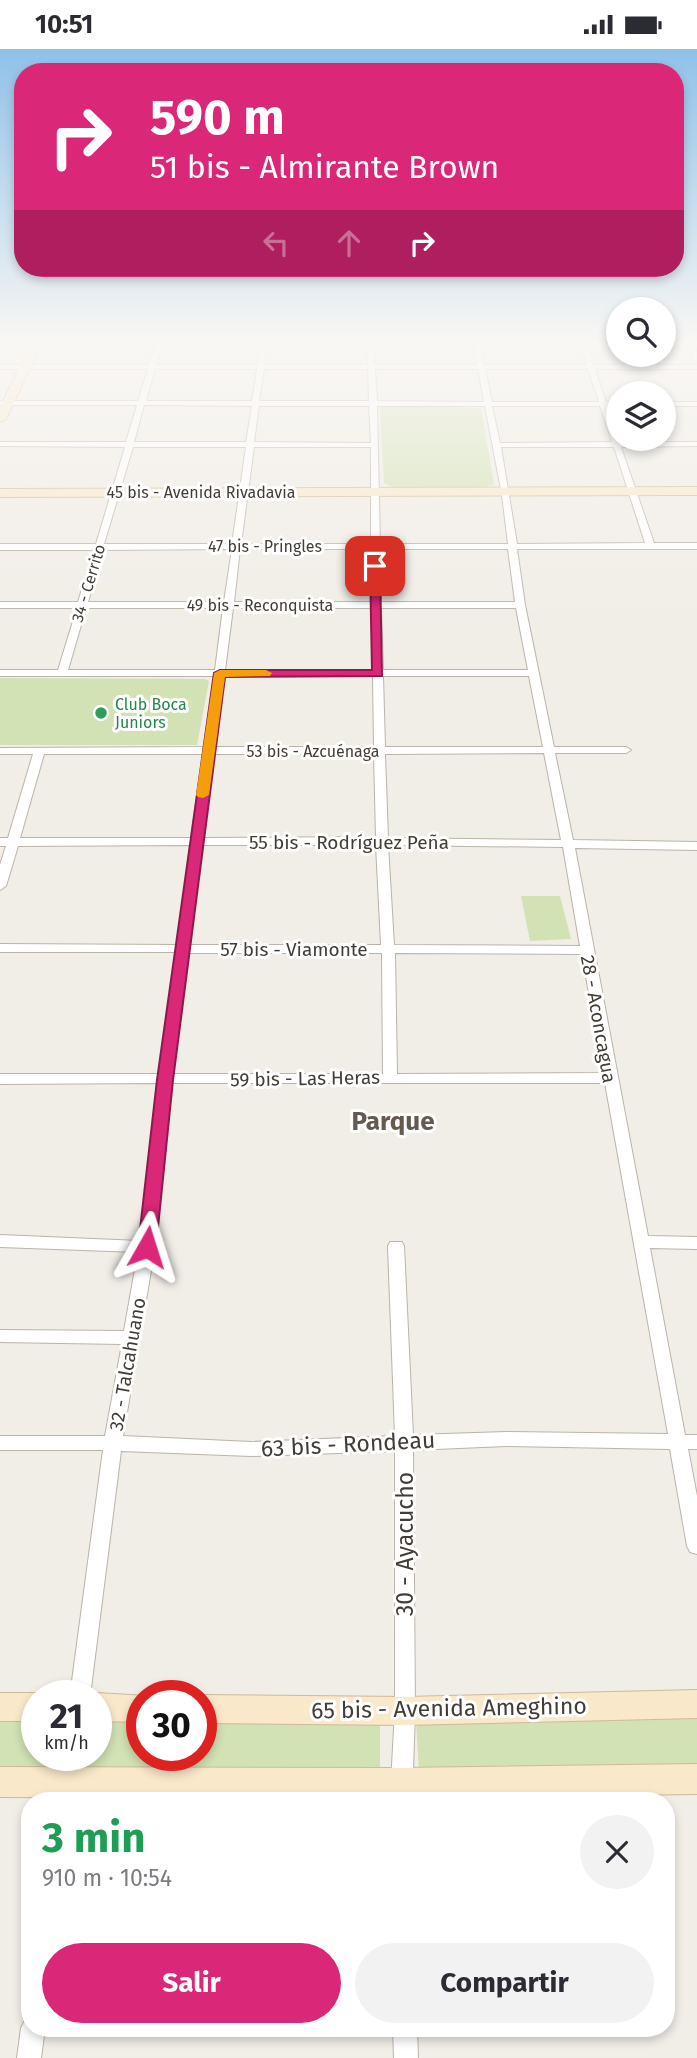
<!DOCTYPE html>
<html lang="es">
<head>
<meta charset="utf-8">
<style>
	body { margin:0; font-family:"Fira Sans",sans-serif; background:#f2f2f3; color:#2b2b33; height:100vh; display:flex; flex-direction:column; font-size:26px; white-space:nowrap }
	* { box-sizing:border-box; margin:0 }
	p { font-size:23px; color:#7c7c81 }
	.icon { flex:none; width:38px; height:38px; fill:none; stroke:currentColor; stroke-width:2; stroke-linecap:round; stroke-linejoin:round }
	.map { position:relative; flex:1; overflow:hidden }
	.panel { position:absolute; left:21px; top:1743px; width:654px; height:245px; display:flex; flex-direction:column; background:#fff; border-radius:28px; box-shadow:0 4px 10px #0003 }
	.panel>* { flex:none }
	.top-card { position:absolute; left:14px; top:14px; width:670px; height:214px; border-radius:28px; box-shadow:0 4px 10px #0003; background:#db2777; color:#fff; overflow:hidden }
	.controls { position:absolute; left:606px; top:248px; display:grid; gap:14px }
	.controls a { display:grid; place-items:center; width:70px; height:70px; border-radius:50%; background:#fff; box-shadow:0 4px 10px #0003; font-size:35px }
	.speed { position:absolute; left:21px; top:1631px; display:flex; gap:14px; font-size:35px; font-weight:700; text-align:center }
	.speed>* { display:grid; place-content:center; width:91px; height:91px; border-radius:50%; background:#fff; box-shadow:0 4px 10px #0003; line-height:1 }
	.speed small { font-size:18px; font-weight:400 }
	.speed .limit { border:10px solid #d22; background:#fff; color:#111 }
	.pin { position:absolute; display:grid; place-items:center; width:60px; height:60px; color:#fff; margin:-30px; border-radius:14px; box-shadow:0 4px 10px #0006 }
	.me { position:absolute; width:77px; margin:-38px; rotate:6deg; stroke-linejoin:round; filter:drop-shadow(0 0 5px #0008) }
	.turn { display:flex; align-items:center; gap:24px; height:147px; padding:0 21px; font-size:32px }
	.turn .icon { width:91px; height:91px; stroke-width:2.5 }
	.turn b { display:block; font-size:49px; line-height:60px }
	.lanes { display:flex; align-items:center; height:66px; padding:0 21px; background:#0003; justify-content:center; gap:35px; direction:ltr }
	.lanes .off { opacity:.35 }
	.round { display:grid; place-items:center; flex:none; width:74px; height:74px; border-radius:37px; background:#f2f2f3 }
	.head { display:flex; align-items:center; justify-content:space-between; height:119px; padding:0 21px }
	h1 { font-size:42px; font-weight:700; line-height:52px; color:#1e9e55 }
	.action { display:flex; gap:14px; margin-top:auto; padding:14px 21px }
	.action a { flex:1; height:80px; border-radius:42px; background:#db2777; color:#fff; font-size:28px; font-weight:700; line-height:80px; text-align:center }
	.action a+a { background:#f2f2f3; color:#2b2b33 }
	.status { display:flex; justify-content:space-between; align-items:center; height:49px; padding:0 35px; background:#fff; direction:ltr }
	.status svg { height:19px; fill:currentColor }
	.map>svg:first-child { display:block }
	.green { fill:#d2e2b4 }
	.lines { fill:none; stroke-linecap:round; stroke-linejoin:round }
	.minor-casing { stroke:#bcb4aa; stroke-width:2 }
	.secondary-casing { stroke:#ccba9b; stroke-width:2 }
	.minor { fill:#fff; fill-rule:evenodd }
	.secondary { fill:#f9e8c9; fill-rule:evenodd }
	.route { fill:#db2777; stroke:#8e194d; stroke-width:2 }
	.slow { fill:#f59e0b }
	.leisure-dot { fill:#2e9e5b; stroke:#fff; stroke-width:2.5 }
	.labels { text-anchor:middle; stroke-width:6; stroke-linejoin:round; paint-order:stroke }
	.far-street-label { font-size:16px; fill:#443d37; stroke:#fff }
	.far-leisure-label { font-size:16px; fill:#27864d; stroke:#fff; text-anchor:start }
	.street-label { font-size:19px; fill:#443d37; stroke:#fff }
	.near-street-label { font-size:23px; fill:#443d37; stroke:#fff }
	.district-label { font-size:26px; font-weight:bold; fill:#655a4f; stroke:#fff }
</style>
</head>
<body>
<div class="status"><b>10:51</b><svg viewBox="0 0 49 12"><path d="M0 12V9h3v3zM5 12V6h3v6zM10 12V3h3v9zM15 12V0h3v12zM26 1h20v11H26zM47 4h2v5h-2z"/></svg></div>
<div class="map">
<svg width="697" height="2009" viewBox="0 0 697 2009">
	<rect width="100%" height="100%" fill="#f1ede7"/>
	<g class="green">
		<polygon points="383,357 481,359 494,435 485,438 393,438 384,434 380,359"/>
		<polygon points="0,629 205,630 209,632 197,696 0,696"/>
		<polygon points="521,847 560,847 571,890 530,892"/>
		<polygon points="697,1666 697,1718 419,1724 416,1671"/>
		<polygon points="96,1671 142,1671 142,1706 201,1706 201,1671 380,1672 380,1719 84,1718 86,1706 96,1706"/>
		<polygon points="0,1672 37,1672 37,1706 55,1706 54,1719 0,1718"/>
	</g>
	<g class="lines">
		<g class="minor-casing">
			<g id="minor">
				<path d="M157,291H163L156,316H257L261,291H267L264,316H368L367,291H373L375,316H477L473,291H479L484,316H587L579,291H585L594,316H697V320H595L606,353H618V357H608L620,393H697V397L621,398L654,494H697V500H517L525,556L554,698H626L631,701L626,704H555L573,791L697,793V801L575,799L648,1187L697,1188V1200L650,1199L685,1386H697V1400H688L697,1447V1505L690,1503L687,1497L670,1400L506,1397L413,1401L415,1662L412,1752H390L395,1662V1402L251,1407L121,1402L90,1647H70L103,1401H0V1387H105L122,1295L0,1293V1281L124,1282L138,1203L0,1198V1186L140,1192L157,1034L0,1035V1025H159L176,903H0V895L177,896L190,796L18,797L6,837L0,841V816L6,797H0V789H8L33,705H0V699L204,698L214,627H0V621H58L77,559H0V553H78L94,501H0V495H96L125,398L0,397V393H126L137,356H0V352H138L148,320H0V316H149ZM155,320H257L252,352H146ZM264,320H368L369,352H259ZM375,320H478L484,353L377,352ZM485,320H588L599,353H492ZM144,356L252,357L246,393H134ZM259,357H369L371,394L254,393ZM377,357H485L502,446L508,495H380ZM492,357H600L612,393L500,394ZM133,398H246L232,495H104ZM254,398H371V495H241ZM501,398H614L645,494L517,495ZM232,500L224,553H88L103,501ZM240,500H371V553H234ZM380,500H508L515,553H381ZM86,559H223L215,621H68ZM233,559H371L373,621H225ZM381,559H516L528,621H383ZM224,627H373L374,698H215ZM383,627H529L543,698H385ZM544,704L561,791L388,789L385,705ZM44,705H203L191,789H20ZM214,705H374L376,788L203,789ZM202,796H376L381,896H190ZM388,796L563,798L580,897L394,896ZM189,904H382L383,1025H173ZM395,904L582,905L603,1024L397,1025ZM172,1034H605L668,1385L506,1383L413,1386L404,1197L402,1193H390L388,1197L395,1387L251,1393L123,1387L155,1198Z"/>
				<polygon points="684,291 691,291 697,304 697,313 694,311"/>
				<rect x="663" y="353" width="34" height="4"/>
				<polygon points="60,1706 82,1706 75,1752 53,1752"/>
				<polygon points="30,1968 30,1979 45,1979 41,2009 17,2009 21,1979 25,1971"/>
				<polygon points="393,1979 417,1979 418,2009 394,2009"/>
			</g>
		</g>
		<g class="secondary-casing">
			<g id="secondary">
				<polygon points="33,291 43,291 6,370 0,373 0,358"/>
				<polygon points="697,438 697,446 0,448 0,440"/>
				<polygon points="697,1641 697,1669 405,1676 201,1674 201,1647 198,1647 201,1646 405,1648"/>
				<polygon points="0,1644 37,1644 45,1647 37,1647 37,1672 0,1672"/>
				<polygon points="96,1644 148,1647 142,1647 142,1673 96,1672 96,1647 88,1647"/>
				<polygon points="697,1715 697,1745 401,1749 0,1748 0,1718 401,1719"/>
			</g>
		</g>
		<use href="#minor" class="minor"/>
		<use href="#secondary" class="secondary"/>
	</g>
	<linearGradient id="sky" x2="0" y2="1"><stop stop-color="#8fc1e8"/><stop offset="0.51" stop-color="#f9f7f4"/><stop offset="1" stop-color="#f9f7f4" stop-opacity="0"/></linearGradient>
	<rect width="697" height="573" fill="url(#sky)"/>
	<polygon class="route" points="375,514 380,517 382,627 225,628 173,1031 156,1198 153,1203 140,1203 138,1198 157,1031 214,624 220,621 372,621 370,517"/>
	<polygon class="slow" points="266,621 272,624 270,627 225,628 209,746 203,749 198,748 196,746 214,624 220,621"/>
	<circle class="leisure-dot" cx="101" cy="664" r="7"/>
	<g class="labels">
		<g class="far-street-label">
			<text x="201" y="449">45 bis - Avenida Rivadavia</text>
			<text x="265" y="503">47 bis - Pringles</text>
			<text transform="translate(88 534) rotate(-73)" y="6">34 - Cerrito</text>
			<text x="260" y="562">49 bis - Reconquista</text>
			<text x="313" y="708">53 bis - Azcuénaga</text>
		</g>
		<g class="far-leisure-label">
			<text x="115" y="661">Club Boca<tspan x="115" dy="18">Juniors</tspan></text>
		</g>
		<g class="street-label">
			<text x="349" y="800">55 bis - Rodríguez Peña</text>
			<text x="294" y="907">57 bis - Viamonte</text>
			<text transform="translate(599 970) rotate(80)" y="7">28 - Aconcagua</text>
			<text transform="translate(305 1029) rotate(-1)" y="7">59 bis - Las Heras</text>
			<text transform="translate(127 1315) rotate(-80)" y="7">32 - Talcahuano</text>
		</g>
		<g class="near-street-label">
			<text transform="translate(348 1395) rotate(-3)" y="8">63 bis - Rondeau</text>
			<text transform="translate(405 1495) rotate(-90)" y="8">30 - Ayacucho</text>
			<text transform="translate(449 1659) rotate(-1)" y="8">65 bis - Avenida Ameghino</text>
		</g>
		<g class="district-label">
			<text x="393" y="1081">Parque</text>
		</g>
	</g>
</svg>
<div class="controls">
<a><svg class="icon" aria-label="search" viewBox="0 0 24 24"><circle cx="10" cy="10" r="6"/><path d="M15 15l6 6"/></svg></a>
<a><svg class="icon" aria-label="layers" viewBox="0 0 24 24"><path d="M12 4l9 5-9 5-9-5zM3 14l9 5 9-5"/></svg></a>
</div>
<div class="speed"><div>21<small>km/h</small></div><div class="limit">30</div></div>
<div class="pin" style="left:375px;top:517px;background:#d93025"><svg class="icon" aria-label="arrive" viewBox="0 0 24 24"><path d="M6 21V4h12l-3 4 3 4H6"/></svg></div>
<svg class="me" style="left:147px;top:1198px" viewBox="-20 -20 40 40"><path d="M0-17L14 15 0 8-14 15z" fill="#db2777" stroke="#fff" stroke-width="4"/></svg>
<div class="top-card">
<div class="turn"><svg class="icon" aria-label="right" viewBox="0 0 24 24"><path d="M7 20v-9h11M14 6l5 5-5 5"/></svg><div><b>590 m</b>51 bis - Almirante Brown</div></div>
<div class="lanes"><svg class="icon off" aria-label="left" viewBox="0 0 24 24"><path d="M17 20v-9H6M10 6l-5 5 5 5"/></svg><svg class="icon off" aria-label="ahead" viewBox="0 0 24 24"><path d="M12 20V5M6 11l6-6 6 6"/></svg><svg class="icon" aria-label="right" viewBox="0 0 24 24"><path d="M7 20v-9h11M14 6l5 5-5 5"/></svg></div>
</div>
<section class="panel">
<div class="head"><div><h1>3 min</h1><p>910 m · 10:54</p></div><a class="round"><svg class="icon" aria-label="close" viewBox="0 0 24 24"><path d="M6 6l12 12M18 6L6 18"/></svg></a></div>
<div class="action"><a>Salir</a><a>Compartir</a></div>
</section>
</div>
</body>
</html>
